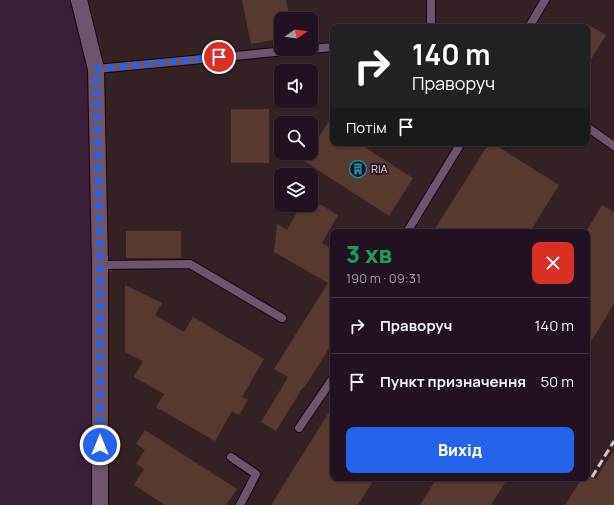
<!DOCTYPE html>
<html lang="uk">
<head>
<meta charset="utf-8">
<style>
	body { margin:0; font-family:Manrope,sans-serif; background:#2a1a29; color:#f1f3f6; height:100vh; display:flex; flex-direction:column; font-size:15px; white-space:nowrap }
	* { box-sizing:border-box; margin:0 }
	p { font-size:13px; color:#a29da5 }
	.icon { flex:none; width:22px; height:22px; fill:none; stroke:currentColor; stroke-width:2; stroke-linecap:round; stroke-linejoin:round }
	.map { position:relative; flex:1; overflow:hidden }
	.panel { position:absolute; left:330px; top:229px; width:260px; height:252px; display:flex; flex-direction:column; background:#221120; border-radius:8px; box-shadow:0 1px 3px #0004,0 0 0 1px #3f313e }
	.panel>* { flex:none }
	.hud { position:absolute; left:330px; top:24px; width:260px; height:122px; border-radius:8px; box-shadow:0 1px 3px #0004,0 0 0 1px #3f313e; background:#202124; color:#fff; overflow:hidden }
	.needle { width:26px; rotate:77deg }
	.tools { position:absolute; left:274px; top:12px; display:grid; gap:8px }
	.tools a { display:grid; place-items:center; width:44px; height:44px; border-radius:8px; background:#221120; box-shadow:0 1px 3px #0004,0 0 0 1px #3f313e; font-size:20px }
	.pin { position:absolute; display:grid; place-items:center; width:34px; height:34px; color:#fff; margin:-17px; border:2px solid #fff; border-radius:50%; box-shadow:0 1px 4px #0007 }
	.me { position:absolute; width:44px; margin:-22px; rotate:0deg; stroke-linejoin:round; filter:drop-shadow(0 0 3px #0008) }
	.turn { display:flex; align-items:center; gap:14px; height:84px; padding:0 16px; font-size:18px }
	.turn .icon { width:52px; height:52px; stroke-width:2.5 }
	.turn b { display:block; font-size:28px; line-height:34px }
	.then { display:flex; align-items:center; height:38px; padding:0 16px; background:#0003; gap:8px; font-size:15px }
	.round { display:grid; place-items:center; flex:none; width:42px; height:42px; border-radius:8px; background:#2a1a29 }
	.overview { display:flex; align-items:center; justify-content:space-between; height:68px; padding:0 16px }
	h1 { font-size:24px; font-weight:800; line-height:30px; color:#1e9e55 }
	.button { display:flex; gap:8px; margin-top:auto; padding:8px 16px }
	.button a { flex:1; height:46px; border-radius:8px; background:#2563eb; color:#fff; font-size:16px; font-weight:800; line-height:46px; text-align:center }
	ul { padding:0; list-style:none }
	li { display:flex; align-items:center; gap:12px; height:56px; padding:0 16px; border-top:1px solid #3f313e }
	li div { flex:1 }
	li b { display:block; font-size:15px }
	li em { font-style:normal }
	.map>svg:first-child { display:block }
	.built { fill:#3a1f38 }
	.industrial { fill:#342123; fill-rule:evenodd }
	.building { fill:#58392f }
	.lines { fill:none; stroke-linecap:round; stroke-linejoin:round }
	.lane-casing { stroke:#140313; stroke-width:10 }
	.street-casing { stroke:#140313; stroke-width:18 }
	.lane { stroke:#6e546c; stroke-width:8 }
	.street { stroke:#6e546c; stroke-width:16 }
	.rail { stroke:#d2c2d1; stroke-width:3; stroke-dasharray:8 4; stroke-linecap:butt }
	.route { stroke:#2563eb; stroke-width:7; stroke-dasharray:0 12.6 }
	.labels { text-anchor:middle; stroke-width:3.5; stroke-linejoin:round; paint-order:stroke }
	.poi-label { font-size:11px; fill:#eedfed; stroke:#220e21; text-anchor:start }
</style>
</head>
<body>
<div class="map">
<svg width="614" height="505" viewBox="0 0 614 505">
	<rect width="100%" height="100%" fill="#2d172b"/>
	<polygon class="built" points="0,0 79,0 96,69 100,505 0,505"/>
	<path class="industrial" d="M79,0H614V505H100L96,69ZM281,19H311V49H281ZM333,27H587V143H333ZM281,71H311V101H281ZM281,123H311V153H281ZM281,175H311V205H281ZM333,232H587V478H333Z"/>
	<g class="building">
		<polygon points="242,0 286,0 290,19 281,19 281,22 275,23 278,39 251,44"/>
		<polygon points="587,24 606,35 587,66"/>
		<rect x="231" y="109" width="38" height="54"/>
		<polygon points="333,115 333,143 358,143 413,178 389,216 304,161 309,153 311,153 311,149"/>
		<polygon points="489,143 492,143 559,185 530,232 433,232"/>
		<polygon points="311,199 338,215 322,243 333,250 333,342 304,388 303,387 276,431 261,422 288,377 274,369 328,283 274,252 277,224 287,230 301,205 311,205"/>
		<polygon points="602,205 614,212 614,304 587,348 587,230"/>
		<rect x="126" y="231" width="55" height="27"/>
		<polygon points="125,285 162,303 155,315 184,332 193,317 264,359 242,397 248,400 239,415 232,411 215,441 156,407 164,394 134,377 143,361 125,352"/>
		<polygon points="333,406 333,478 375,478 358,505 271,505"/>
		<polygon points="145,430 237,489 226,505 165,505 134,485 144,469 136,464 145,450 136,444"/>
		<polygon points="614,450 614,505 565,505 582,478 587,478 587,474 596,479"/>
		<polygon points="437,478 508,478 491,505 420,505"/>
	</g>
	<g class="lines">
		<g class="lane-casing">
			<g id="lane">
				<polyline points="431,27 431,0"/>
				<polyline points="529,27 545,0"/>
				<polyline points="311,49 333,47"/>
				<polyline points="96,69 308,49"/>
				<polyline points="587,127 614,146"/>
				<polyline points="407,232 461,143"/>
				<polyline points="100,265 190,264 282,318"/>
				<polyline points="299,428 333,378"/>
				<polyline points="231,457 256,474 240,505"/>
			</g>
		</g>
		<g class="street-casing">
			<polyline id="street" points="79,0 96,69 100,265 100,505"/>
		</g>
		<use href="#lane" class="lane"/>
		<use href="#street" class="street"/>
		<polyline class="rail" points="592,477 614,441"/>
	</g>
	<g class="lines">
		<polyline class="route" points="100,445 100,265 96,69 219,57"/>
	</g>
	<defs>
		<g id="building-ring" transform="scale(0.9)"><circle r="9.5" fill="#220e21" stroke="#0f9aa8" stroke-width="1.5"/><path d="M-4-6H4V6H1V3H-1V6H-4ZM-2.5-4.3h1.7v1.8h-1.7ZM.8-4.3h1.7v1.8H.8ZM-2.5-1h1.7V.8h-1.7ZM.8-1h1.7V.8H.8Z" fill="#0f9aa8"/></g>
	</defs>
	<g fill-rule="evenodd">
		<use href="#building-ring" x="358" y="169"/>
	</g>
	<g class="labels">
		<g class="poi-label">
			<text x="371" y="173">RIA</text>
		</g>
	</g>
</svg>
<div class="tools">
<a><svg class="needle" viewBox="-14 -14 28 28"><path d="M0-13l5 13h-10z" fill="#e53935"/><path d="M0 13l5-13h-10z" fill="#a29da5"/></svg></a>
<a><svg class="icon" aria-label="sound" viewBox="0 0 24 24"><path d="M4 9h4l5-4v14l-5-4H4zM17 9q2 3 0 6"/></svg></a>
<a><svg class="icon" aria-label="search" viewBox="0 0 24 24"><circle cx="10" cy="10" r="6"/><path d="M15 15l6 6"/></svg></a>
<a><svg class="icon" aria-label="layers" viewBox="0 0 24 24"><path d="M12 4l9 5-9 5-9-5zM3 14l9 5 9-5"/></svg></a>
</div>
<div class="pin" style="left:219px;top:57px;background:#d93025"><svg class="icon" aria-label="arrive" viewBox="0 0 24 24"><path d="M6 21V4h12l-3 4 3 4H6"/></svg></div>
<svg class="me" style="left:100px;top:445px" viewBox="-20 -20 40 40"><circle r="17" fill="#2563eb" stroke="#fff" stroke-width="3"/><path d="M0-11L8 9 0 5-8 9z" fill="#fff"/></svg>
<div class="hud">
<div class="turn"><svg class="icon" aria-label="right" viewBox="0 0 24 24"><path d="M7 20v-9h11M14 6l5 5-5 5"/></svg><div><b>140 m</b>Праворуч</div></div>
<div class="then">Потім<svg class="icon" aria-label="arrive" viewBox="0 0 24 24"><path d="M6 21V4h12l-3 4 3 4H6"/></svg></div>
</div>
<section class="panel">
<div class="overview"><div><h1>3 хв</h1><p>190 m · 09:31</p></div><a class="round" style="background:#d93025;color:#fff"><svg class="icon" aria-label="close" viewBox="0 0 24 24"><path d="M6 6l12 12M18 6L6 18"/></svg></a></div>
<ul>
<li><svg class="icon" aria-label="right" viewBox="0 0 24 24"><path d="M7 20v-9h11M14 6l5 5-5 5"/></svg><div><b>Праворуч</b></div><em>140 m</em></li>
<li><svg class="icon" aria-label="arrive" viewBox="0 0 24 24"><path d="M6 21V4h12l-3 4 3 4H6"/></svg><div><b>Пункт призначення</b></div><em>50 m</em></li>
</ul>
<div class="button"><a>Вихід</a></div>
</section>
</div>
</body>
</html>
